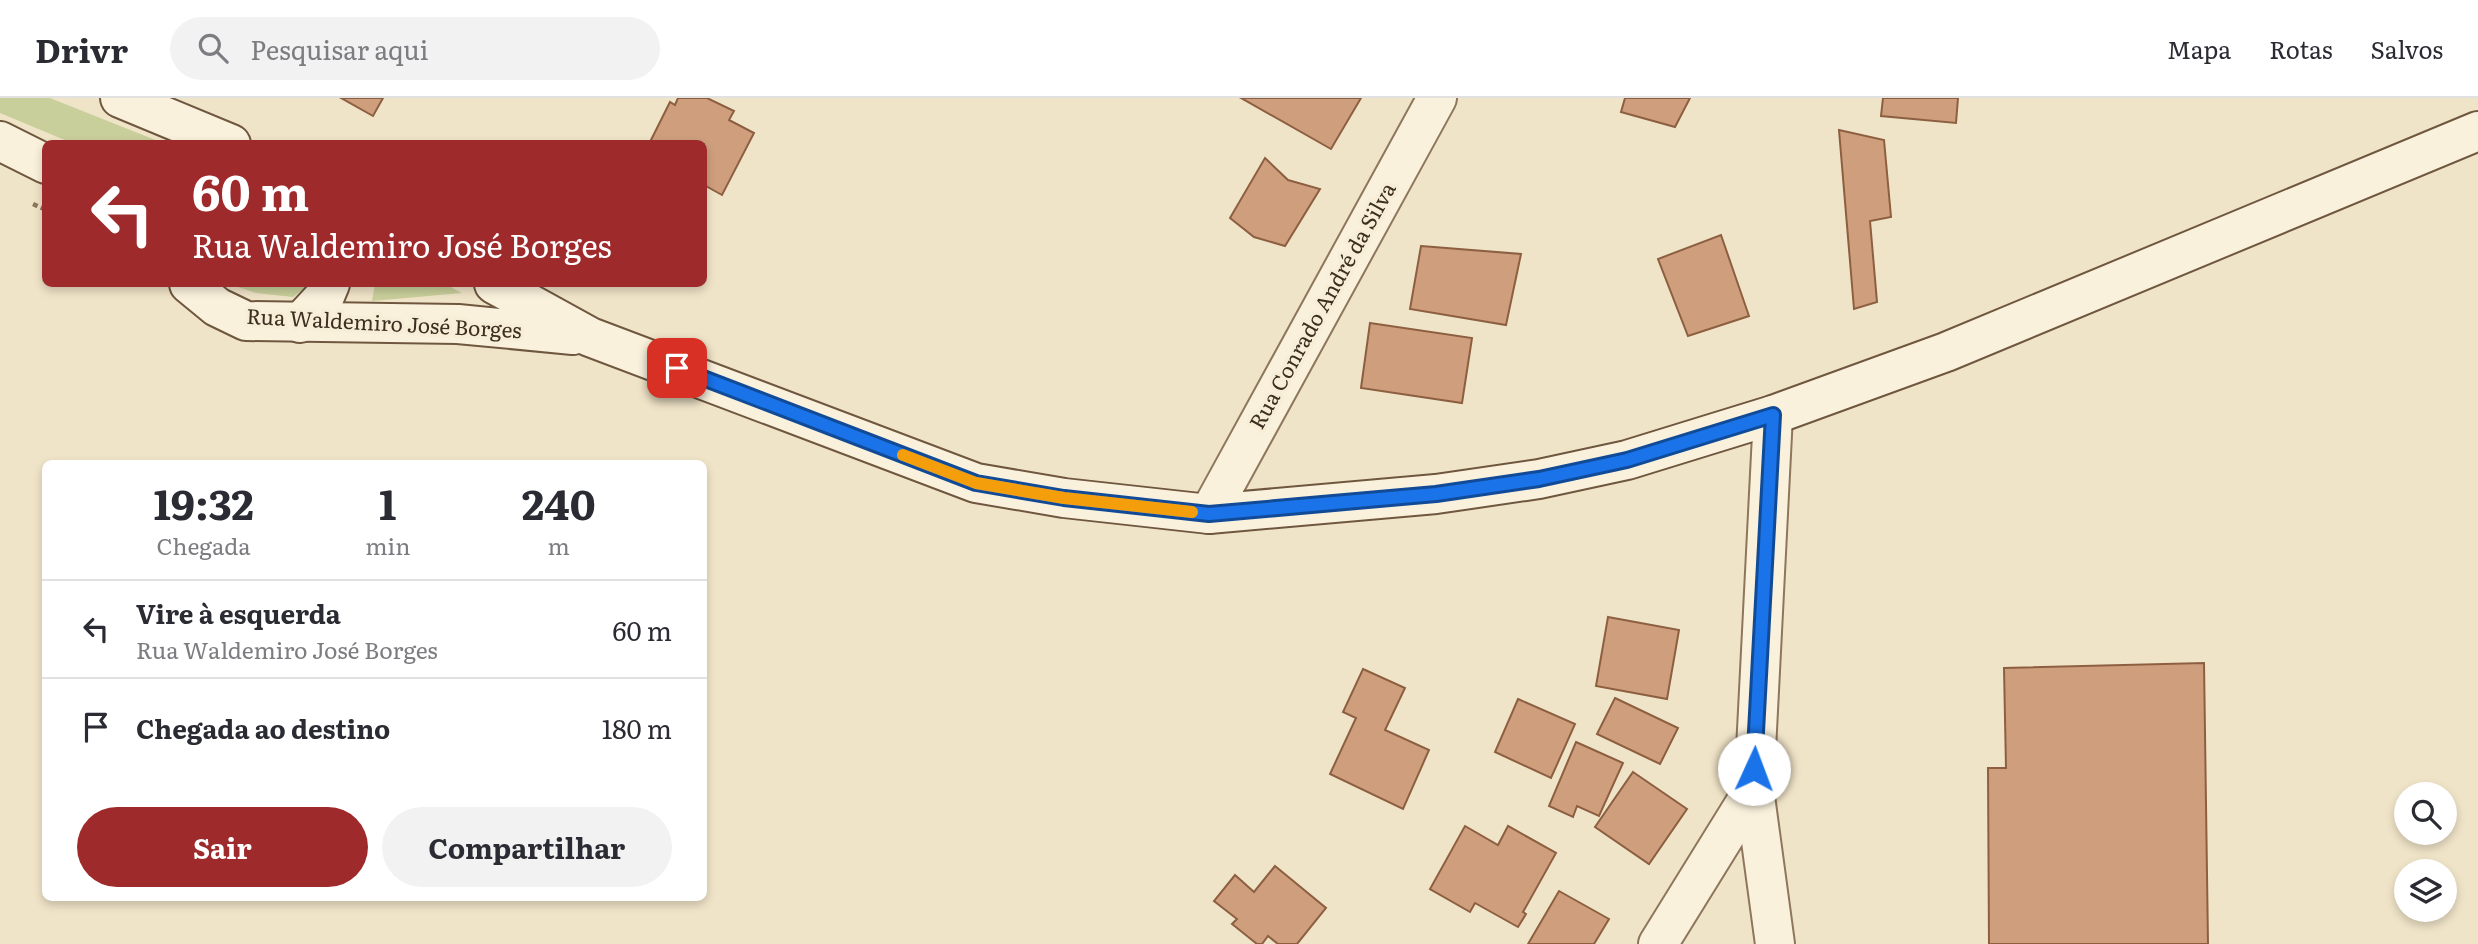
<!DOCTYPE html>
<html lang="pt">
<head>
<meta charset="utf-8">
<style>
	body { margin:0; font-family:Literata,serif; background:#f2f2f3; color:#2b2b33; height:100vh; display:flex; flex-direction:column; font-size:26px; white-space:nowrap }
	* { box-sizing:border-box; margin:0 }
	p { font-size:23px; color:#7c7c81 }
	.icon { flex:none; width:38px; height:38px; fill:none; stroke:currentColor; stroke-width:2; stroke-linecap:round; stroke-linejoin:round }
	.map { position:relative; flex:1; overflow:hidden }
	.details { position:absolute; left:42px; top:362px; width:665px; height:441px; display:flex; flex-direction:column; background:#fff; border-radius:10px; box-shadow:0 4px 10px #0003 }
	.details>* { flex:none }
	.top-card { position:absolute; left:42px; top:42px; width:665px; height:147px; border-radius:10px; box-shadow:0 4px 10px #0003; background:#9e2a2b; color:#fff; overflow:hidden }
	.fabs { position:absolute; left:2394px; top:684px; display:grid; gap:14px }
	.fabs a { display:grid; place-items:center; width:63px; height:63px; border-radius:50%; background:#fff; box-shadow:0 4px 10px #0003; font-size:35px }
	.pin { position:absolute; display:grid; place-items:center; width:60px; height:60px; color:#fff; margin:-30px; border-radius:14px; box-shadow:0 4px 10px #0006 }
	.me { position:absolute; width:77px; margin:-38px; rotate:2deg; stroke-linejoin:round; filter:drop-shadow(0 0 5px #0008) }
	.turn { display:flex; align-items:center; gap:24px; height:147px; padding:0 35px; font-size:32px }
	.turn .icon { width:91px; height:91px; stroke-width:2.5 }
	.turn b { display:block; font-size:49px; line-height:60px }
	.eta { display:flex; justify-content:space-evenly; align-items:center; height:119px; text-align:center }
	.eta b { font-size:42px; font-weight:700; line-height:49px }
	.action { display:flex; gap:14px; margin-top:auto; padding:14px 35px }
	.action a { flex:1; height:80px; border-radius:42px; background:#9e2a2b; color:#fff; font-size:28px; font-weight:700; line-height:80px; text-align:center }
	.action a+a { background:#f2f2f3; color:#2b2b33 }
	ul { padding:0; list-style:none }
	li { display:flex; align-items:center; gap:21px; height:98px; padding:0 35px; border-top:2px solid #e1e1e2 }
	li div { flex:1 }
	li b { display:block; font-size:26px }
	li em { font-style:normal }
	header { display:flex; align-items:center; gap:42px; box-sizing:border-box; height:98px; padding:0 35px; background:#fff; border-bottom:2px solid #e1e1e2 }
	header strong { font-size:33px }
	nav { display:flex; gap:38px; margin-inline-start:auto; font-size:24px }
	.search { width:490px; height:63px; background:#f2f2f3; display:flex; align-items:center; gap:18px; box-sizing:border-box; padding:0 24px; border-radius:38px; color:#7c7c81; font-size:26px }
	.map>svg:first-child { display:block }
	.green { fill:#c9cf9b }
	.building { fill:#cf9f7d; stroke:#8d5f41; stroke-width:2 }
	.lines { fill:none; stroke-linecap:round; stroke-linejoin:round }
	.street-casing { stroke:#8d765c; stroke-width:42 }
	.secondary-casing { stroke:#6f573f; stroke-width:42 }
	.path { stroke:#8d765c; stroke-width:4.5; stroke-dasharray:5 3.5; stroke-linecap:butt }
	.street { stroke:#faf1dc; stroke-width:38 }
	.secondary { stroke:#faf1dc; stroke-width:38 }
	.route-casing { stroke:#114b97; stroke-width:18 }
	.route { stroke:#1a73e8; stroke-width:12 }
	.slow { stroke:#f59e0b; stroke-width:12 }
	.labels { text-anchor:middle; stroke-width:7; stroke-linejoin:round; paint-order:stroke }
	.street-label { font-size:21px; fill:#3d2e20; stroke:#f7eed8 }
</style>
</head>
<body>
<header>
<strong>Drivr</strong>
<div class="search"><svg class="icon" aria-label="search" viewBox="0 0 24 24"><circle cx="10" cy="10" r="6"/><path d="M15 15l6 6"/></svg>Pesquisar aqui</div>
<nav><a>Mapa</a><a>Rotas</a><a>Salvos</a></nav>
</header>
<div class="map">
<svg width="2478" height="846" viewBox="0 0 2478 846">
	<rect width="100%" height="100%" fill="#f0e4c8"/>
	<g class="green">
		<polygon points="0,0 50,0 163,45 72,45 0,15"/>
		<polygon points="229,186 310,186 293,199 256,195"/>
		<polygon points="375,186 445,186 462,195 372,203"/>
	</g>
	<g class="building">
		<polygon points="341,0 383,0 373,18"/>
		<polygon points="678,0 707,0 734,13 729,22 754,35 722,97 704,87 704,46 649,46 670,4 675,7"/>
		<polygon points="1241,0 1361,0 1331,51"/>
		<polygon points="1625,0 1690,0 1675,29 1621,14"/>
		<polygon points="1883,0 1958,0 1956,25 1881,18"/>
		<polygon points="1839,32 1884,42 1891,119 1870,123 1877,204 1854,211"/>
		<polygon points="1265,60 1288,82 1320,91 1285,148 1254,139 1230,120"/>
		<polygon points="1721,137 1749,218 1688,238 1658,161"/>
		<polygon points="1421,148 1521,156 1506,227 1410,211"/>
		<polygon points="1370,225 1472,240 1462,305 1361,290"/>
		<polygon points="1608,519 1679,532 1667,601 1596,588"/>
		<polygon points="2204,565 2208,846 1989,846 1988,670 2006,670 2004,570"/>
		<polygon points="1363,571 1405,590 1385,632 1429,652 1403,711 1330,676 1356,620 1343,614"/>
		<polygon points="1615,600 1678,630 1660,666 1597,636"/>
		<polygon points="1518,601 1575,626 1551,680 1495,654"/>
		<polygon points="1576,644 1623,665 1599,718 1577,708 1573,719 1549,708"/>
		<polygon points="1633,674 1687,711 1649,766 1595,729"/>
		<polygon points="1465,728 1498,747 1508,728 1556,755 1523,814 1526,816 1518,829 1475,805 1470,814 1430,791"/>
		<polygon points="1275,768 1326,810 1297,846 1278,846 1268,838 1262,846 1257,846 1232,826 1237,821 1214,803 1235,777 1254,794"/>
		<polygon points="1559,793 1609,821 1594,846 1528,846"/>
	</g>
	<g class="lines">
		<g class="street-casing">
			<g id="street">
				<polyline points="1773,317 1754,691 1775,846"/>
				<polyline points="1209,416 1437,0"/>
				<polyline points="1658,846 1754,691"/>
			</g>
		</g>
		<g class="secondary-casing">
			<g id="secondary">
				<polyline points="120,0 231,46"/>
				<polyline points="0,43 46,66"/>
				<polyline points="189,186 217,209 246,223 458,226 573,237"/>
				<polyline points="494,186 590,239 976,385 1064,400 1209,416 1436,396 1539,381 1627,362 1773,317 1946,254 2478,33"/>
				<polyline points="300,225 325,198 330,186"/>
			</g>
		</g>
		<polyline class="path" points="33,106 46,112"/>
		<use href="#street" class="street"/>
		<use href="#secondary" class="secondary"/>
	</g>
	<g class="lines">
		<g class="route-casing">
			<polyline id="route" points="677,270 976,385 1064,400 1209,416 1436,396 1539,381 1627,362 1773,317 1754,671"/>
		</g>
		<use href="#route" class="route"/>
		<polyline class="slow" points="903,357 976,385 1064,400 1192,414"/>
	</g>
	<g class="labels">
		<g class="street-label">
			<text transform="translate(1323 208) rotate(-61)" y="7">Rua Conrado André da Silva</text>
			<text transform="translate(384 226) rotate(3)" y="7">Rua Waldemiro José Borges</text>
		</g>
	</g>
</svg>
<div class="fabs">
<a><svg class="icon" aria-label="search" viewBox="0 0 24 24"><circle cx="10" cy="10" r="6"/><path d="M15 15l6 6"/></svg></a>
<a><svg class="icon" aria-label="layers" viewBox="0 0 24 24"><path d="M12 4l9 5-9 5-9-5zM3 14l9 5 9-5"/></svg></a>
</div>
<div class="pin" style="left:677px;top:270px;background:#d93025"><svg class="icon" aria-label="arrive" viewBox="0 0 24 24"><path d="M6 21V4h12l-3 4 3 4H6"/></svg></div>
<svg class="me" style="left:1754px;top:671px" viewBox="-20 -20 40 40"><circle r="19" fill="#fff"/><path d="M0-13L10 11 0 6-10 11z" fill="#1a73e8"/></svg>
<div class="top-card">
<div class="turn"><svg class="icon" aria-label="left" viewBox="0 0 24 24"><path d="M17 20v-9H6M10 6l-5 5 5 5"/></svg><div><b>60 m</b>Rua Waldemiro José Borges</div></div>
</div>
<section class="details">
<div class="eta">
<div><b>19:32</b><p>Chegada</p></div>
<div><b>1</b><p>min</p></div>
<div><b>240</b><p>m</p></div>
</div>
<ul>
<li><svg class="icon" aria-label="left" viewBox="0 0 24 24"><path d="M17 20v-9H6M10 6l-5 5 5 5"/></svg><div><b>Vire à esquerda</b><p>Rua Waldemiro José Borges</p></div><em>60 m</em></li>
<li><svg class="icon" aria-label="arrive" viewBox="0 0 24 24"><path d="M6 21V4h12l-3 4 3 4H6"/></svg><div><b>Chegada ao destino</b></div><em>180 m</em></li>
</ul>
<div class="action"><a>Sair</a><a>Compartilhar</a></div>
</section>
</div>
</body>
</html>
